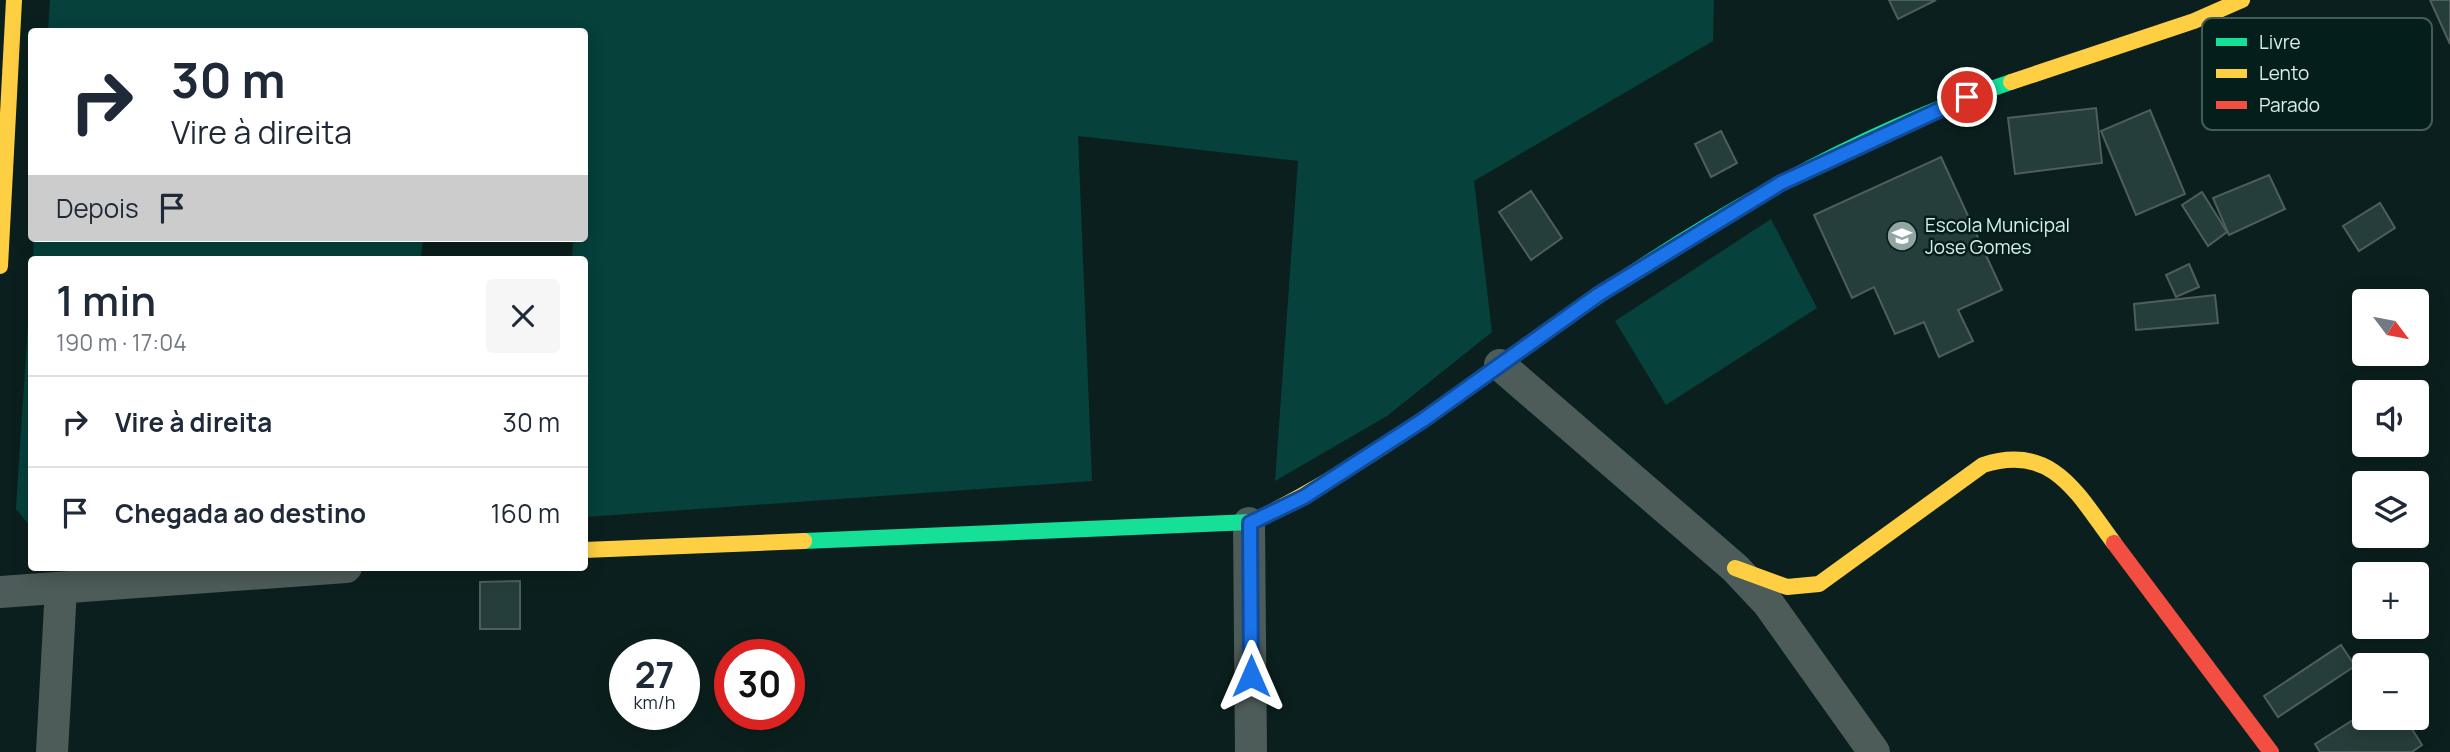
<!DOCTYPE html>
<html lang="pt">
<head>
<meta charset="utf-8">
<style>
	body { margin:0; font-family:Manrope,sans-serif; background:#f6f6f7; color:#1f2937; height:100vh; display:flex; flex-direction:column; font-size:26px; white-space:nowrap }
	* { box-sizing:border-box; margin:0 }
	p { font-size:23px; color:#747a83 }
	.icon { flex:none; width:38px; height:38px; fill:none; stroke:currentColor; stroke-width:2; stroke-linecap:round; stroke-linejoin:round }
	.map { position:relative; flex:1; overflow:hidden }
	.panel { position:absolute; left:28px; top:256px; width:560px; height:315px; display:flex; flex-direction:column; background:#fff; border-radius:7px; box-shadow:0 4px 18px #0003 }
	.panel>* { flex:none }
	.top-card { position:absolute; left:28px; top:28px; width:560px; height:214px; border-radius:7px; box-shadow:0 4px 18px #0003; background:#fff; color:#1f2937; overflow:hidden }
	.needle { width:46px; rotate:122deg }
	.controls { position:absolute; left:2352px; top:289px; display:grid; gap:14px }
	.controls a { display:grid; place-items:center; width:77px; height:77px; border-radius:7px; background:#fff; box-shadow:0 4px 18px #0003; font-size:35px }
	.speed { position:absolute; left:609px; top:639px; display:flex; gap:14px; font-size:35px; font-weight:700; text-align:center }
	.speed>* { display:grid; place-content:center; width:91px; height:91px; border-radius:50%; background:#fff; box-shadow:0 4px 18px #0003; line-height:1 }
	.speed small { font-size:18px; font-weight:400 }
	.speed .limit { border:10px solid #d22; background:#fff; color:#111 }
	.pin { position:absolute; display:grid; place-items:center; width:60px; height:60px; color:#fff; margin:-30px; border:4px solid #fff; border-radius:50%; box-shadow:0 2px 7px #0007 }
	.me { position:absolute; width:77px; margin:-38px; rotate:0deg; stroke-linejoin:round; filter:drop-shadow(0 0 5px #0008) }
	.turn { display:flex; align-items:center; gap:24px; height:147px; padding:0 28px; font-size:32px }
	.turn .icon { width:91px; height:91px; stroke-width:2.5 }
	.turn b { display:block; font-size:49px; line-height:60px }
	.then { display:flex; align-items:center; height:66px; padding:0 28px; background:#0003; gap:14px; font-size:26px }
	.round { display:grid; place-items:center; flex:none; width:74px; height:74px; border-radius:7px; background:#f6f6f7 }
	.summary { display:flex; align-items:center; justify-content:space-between; height:119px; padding:0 28px }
	h1 { font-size:42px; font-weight:600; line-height:52px }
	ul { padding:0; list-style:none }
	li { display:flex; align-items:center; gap:21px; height:91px; padding:0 28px; border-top:2px solid #e0e1e3 }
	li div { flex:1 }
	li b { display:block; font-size:26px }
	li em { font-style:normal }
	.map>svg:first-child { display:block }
	.green { fill:#06413b }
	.building { fill:#263e3b; stroke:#4e5e5c; stroke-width:2 }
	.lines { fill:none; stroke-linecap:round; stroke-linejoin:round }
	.street { stroke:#4d5b59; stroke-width:32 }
	.fast { stroke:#16e098; stroke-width:16 }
	.slow { stroke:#ffcf43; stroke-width:16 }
	.jam { stroke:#f24e42; stroke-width:16 }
	.route-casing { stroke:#114b97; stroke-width:18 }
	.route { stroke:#1a73e8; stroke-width:12 }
	.labels { text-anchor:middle; stroke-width:5; stroke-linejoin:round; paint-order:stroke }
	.poi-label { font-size:19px; fill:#d9edea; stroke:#031e1b; text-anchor:start }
	.key { fill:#031e1b; stroke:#435c59; stroke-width:2 }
	.key-label { font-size:19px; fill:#d9edea }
</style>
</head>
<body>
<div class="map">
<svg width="2450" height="752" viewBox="0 0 2450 752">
	<rect width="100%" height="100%" fill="#0b201e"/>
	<g class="green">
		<polygon points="50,0 1714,0 1713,41 1474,181 1492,332 1387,416 1275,481 1298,161 1078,136 1092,481 585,517 584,259 572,259 573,238 584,238 584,32 48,31"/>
		<polygon points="1771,219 1817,308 1666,405 1615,321"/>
		<polygon points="34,238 423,238 421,259 33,259"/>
		<polygon points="31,277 32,527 31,527 16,509"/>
	</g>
	<g class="building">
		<polygon points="1889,0 1936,0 1898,19"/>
		<polygon points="2430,0 2450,0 2450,44"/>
		<polygon points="2096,108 2102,163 2015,174 2008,118"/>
		<polygon points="2150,110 2185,194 2136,215 2101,131"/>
		<polygon points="1721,131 1737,163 1711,177 1695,144"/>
		<polygon points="1941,157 2002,290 1958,310 1973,341 1939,357 1924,322 1895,334 1874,287 1852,298 1814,215"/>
		<polygon points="2269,175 2285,209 2229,235 2213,198"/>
		<polygon points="1531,191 1562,238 1531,260 1499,212"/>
		<polygon points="2202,192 2227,232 2208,246 2182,205"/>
		<polygon points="2380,203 2395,228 2359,251 2343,226"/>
		<polygon points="2189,264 2199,287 2176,297 2166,275"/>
		<polygon points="2215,295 2218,323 2136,330 2134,304"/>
		<polygon points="520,581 520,629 480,629 480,582"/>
		<polygon points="2341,645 2355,666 2278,717 2264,696"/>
		<polygon points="2364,713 2364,718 2405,718 2422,745 2412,752 2320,752 2315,744"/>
	</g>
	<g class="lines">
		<g class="street">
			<polyline points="1500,365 1735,568 1768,603 1874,752"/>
			<polyline points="1249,523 1251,752"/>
			<polyline points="0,592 346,567"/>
			<polyline points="52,752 61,588"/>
		</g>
		<g class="fast">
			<path d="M1545,333C1688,231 1843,138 2011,82"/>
			<polyline points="804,541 1251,522"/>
		</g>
		<g class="slow">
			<polyline points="2011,82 2194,21 2242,0"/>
			<polyline points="0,266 14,0"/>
			<path d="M1251,522C1356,472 1450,401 1545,333"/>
			<polyline points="584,550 804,541"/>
			<path d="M1735,568L1787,587L1819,584L1983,465C2053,442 2078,495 2114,543"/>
		</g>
		<polyline class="jam" points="2114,543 2271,752"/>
	</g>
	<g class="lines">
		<g class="route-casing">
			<polyline id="route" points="1251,676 1250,523 1304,497 1423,420 1598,295 1781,183 1967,97"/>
		</g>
		<use href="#route" class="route"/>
	</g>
	<defs>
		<g id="school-disc" transform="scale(1.575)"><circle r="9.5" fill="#91a5a3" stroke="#031e1b"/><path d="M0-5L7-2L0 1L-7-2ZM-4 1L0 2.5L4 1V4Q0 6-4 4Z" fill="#fff"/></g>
	</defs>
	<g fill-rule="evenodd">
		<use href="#school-disc" x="1902" y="236"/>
	</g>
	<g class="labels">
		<g class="poi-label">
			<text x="1925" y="232">Escola Municipal<tspan x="1925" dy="22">Jose Gomes</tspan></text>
		</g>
	</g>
	<rect x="2202" y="18" width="230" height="112" rx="10" class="key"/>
	<rect x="2216" y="38" width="31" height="8" fill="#16e098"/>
	<rect x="2216" y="69" width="31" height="9" fill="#ffcf43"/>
	<rect x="2216" y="101" width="31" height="8" fill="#f24e42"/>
	<g class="key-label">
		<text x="2259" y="49">Livre</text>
		<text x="2259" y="80">Lento</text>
		<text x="2259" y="112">Parado</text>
	</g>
</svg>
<div class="controls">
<a><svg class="needle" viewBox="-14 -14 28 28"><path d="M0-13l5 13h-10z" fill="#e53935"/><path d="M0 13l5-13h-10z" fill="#747a83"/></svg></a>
<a><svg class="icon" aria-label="sound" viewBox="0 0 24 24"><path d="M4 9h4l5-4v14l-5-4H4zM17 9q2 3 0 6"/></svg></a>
<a><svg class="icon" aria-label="layers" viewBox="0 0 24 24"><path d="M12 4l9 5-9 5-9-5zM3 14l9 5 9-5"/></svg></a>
<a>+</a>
<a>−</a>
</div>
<div class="speed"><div>27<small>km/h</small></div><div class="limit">30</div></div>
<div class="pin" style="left:1967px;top:97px;background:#d93025"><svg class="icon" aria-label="arrive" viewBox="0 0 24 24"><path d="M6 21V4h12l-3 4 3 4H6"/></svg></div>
<svg class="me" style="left:1251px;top:676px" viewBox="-20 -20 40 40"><path d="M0-17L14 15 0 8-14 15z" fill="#1a73e8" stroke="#fff" stroke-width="4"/></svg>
<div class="top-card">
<div class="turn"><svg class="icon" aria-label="right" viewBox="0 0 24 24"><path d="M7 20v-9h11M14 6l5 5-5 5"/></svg><div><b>30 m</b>Vire à direita</div></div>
<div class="then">Depois<svg class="icon" aria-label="arrive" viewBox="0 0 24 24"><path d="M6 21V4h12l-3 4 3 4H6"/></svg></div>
</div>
<section class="panel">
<div class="summary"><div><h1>1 min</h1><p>190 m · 17:04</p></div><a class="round"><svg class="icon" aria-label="close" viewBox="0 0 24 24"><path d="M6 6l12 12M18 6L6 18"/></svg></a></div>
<ul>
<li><svg class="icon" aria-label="right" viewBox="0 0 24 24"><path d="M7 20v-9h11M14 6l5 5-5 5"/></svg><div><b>Vire à direita</b></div><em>30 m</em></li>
<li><svg class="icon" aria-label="arrive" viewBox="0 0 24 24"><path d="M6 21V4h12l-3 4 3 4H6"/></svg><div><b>Chegada ao destino</b></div><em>160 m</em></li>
</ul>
</section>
</div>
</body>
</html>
